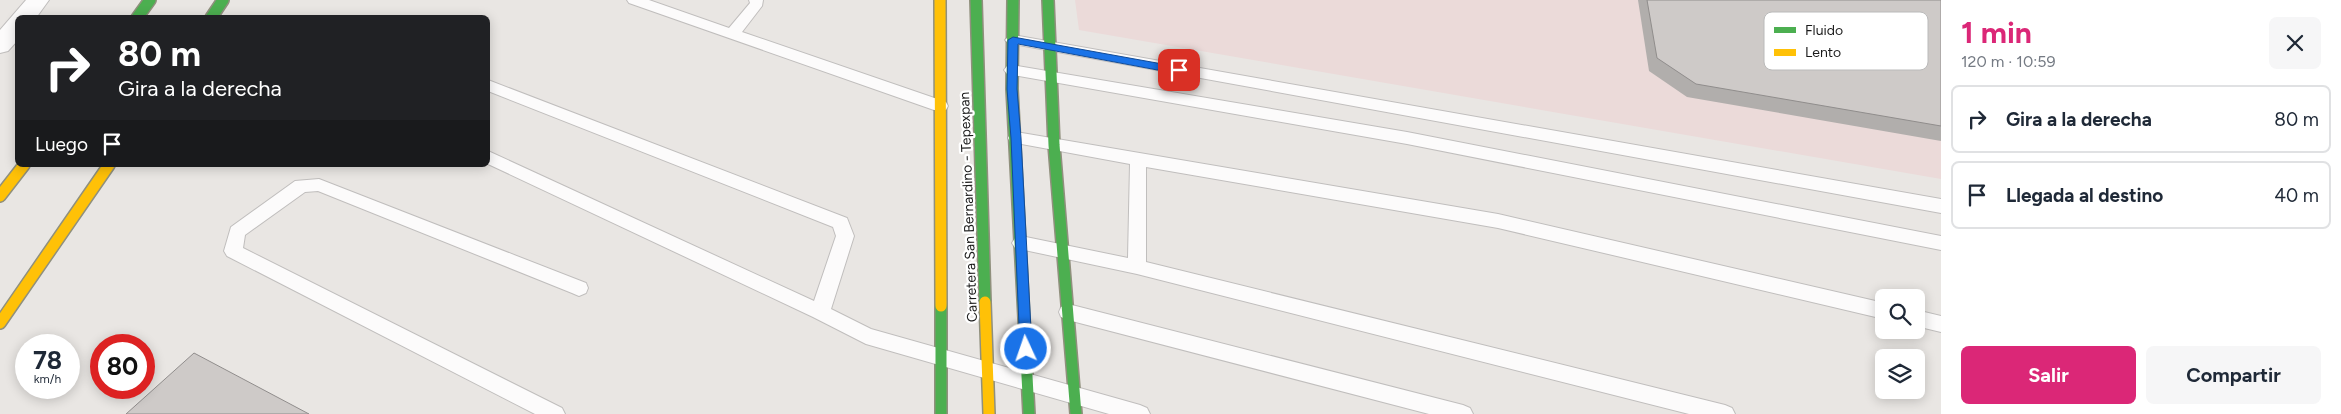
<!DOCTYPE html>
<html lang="es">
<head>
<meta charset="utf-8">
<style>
	body { margin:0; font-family:Figtree,sans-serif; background:#f6f6f7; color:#1f2937; height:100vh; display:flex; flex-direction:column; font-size:19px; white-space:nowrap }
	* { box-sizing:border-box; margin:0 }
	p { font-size:16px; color:#747a83 }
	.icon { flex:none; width:28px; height:28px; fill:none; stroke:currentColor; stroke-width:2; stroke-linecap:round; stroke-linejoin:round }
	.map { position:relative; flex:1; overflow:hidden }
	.details { display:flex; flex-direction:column; background:#fff; width:400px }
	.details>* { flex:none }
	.hud { position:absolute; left:15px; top:15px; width:475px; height:152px; border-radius:8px; box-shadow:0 2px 12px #0003; background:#202124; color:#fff; overflow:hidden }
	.tools { position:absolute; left:1875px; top:289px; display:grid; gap:10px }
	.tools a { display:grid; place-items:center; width:50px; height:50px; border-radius:8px; background:#fff; box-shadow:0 2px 12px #0003; font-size:25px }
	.speed { position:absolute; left:15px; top:334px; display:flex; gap:10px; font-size:25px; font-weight:700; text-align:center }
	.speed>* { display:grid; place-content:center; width:65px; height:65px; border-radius:50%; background:#fff; box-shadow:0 2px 12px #0003; line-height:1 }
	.speed small { font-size:12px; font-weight:400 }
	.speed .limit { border:8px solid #d22; background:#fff; color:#111 }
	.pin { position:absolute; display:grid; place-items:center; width:42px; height:42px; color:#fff; margin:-21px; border-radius:10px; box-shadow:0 2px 8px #0006 }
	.me { position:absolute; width:55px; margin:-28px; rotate:357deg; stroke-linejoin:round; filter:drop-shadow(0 0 4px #0008) }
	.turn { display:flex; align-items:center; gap:18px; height:105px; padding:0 20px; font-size:22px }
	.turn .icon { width:65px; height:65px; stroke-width:2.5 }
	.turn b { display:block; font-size:35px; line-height:42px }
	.then { display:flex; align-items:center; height:48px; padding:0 20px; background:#0003; gap:10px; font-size:19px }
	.round { display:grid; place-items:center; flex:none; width:52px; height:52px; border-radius:8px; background:#f6f6f7 }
	.headline { display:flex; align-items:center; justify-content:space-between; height:85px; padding:0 20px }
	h1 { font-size:30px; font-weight:700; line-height:38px; color:#db2777 }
	.button { display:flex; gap:10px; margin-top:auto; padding:10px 20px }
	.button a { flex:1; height:58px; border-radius:8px; background:#db2777; color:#fff; font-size:20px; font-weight:700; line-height:58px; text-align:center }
	.button a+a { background:#f6f6f7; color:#1f2937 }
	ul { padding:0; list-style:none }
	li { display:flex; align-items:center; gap:15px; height:68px; margin:0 10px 8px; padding:0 10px; border:2px solid #e0e1e3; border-radius:8px }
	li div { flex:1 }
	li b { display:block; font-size:19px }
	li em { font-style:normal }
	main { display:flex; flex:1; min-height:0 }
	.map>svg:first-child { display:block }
	.commercial { fill:#ebdad9 }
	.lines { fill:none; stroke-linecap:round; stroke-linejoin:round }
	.lane-casing { stroke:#c0bebd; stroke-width:2 }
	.street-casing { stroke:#c0bebd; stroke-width:2 }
	.fast-casing { stroke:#90907d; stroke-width:14 }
	.slow-casing { stroke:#90907d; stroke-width:14 }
	.lane { fill:#fcfbfb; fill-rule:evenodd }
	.street { fill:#fcfbfb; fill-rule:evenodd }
	.fast { stroke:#4caf50; stroke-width:11 }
	.slow { stroke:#ffc107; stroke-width:11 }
	.wall { fill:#b1aeac }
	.building { fill:#cecac8; stroke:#908d8c }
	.route { fill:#1a73e8; stroke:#114b97 }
	.labels { text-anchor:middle; stroke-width:4.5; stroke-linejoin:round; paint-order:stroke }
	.street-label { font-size:14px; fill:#1a1a1a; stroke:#fff }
	.key { fill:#fff; stroke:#bababa; stroke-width:1 }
	.key-label { font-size:14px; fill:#1a1a1a }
</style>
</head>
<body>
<main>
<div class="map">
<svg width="1941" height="414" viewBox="0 0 1941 414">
	<rect width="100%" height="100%" fill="#e9e6e3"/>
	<polygon class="commercial" points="1075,0 1941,0 1941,179 1079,30"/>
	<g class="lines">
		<g class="lane-casing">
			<g id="lane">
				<polygon points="627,0 649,0 729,28 750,3 749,0 763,0 762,6 742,32 946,102 948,106 946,110 934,110 629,3"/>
				<polygon points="1013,35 1941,199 1941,213 1008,43 1005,40 1008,37"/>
				<polygon points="1012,65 1407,132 1941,236 1941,250 1407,144 1007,74 1004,70 1007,66"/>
				<polygon points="488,80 847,218 854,236 831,309 871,329 1140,405 1147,408 1150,414 1109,414 866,344 813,317 488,164 488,151 814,301 836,236 833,227 488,91"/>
				<polygon points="1016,132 1498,214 1884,303 1884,319 1498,228 1146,167 1146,262 1725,405 1732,408 1735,414 1689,414 1137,274 1015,248 1012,243 1015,238 1021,236 1128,258 1130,164 1010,142 1008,138 1010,134"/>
				<polygon points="319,179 586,283 588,288 586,293 579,296 572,293 318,191 305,192 245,235 243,248 562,408 565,414 535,414 227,256 224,251 231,227 295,181"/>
				<polygon points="1068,304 1463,405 1470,408 1473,414 1429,414 1068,320 1061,317 1059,312 1061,307"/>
				<polygon points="1916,310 1941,316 1941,332 1916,326"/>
			</g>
		</g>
		<g class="street-casing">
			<polygon id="street" points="26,0 49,0 36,18 18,18 18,40 8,51 0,53 0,30"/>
		</g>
		<g class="fast-casing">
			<g id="fast">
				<polyline points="976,0 985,302"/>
				<polyline points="1013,0 1012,89 1029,414"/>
				<polyline points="1048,0 1054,145 1076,414"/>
				<polyline points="137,18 150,0"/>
				<polyline points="211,18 223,0"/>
				<polyline points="941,306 941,414"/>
			</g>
		</g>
		<g class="slow-casing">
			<g id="slow">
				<polyline points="940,0 941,306"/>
				<polyline points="0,196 24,165"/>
				<polyline points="985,302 989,414"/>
				<polyline points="0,323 109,165"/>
			</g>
		</g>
		<use href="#lane" class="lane"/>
		<use href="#street" class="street"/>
		<use href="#fast" class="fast"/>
		<use href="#slow" class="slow"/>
	</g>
	<polygon class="wall" points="1638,0 1941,0 1941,141 1687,97 1649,71"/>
	<g class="building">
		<polygon points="1647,0 1941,0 1941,126 1696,84 1657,58"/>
		<polygon points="194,353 309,414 126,414"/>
	</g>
	<polygon class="route" points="1013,37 1179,67 1184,70 1179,74 1018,44 1017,89 1021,138 1032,349 1031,352 1022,352 1020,349 1011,138 1007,89 1008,40"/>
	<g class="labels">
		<g class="street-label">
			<text transform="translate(968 207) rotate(-92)" y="5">Carretera San Bernardino - Tepexpan</text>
		</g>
	</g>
	<rect x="1764" y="12" width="164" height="58" rx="8" class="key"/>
	<rect x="1774" y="27" width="22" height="6" fill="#4caf50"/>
	<rect x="1774" y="49" width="22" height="7" fill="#ffc107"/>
	<g class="key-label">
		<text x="1805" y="35">Fluido</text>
		<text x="1805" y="57">Lento</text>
	</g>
</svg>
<div class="tools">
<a><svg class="icon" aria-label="search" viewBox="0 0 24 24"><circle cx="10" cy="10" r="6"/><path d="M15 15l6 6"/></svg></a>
<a><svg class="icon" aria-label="layers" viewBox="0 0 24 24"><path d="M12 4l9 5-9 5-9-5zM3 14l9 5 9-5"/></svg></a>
</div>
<div class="speed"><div>78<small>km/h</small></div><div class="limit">80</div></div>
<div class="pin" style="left:1179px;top:70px;background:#d93025"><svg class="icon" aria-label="arrive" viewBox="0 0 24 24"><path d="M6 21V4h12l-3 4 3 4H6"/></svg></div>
<svg class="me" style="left:1026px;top:349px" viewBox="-20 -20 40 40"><circle r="17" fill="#1a73e8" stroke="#fff" stroke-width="3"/><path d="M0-11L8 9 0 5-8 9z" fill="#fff"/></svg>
<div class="hud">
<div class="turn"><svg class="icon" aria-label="right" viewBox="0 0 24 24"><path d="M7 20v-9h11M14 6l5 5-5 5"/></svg><div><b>80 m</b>Gira a la derecha</div></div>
<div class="then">Luego<svg class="icon" aria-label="arrive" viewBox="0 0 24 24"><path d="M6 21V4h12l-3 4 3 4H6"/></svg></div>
</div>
</div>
<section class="details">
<div class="headline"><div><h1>1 min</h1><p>120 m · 10:59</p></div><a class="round"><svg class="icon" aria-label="close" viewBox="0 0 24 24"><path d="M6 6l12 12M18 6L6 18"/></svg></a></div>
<ul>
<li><svg class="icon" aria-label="right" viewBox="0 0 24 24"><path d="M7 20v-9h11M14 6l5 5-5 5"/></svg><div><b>Gira a la derecha</b></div><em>80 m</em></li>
<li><svg class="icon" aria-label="arrive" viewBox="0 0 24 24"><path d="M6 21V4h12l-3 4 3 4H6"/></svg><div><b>Llegada al destino</b></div><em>40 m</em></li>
</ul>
<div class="button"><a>Salir</a><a>Compartir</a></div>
</section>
</main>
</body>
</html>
